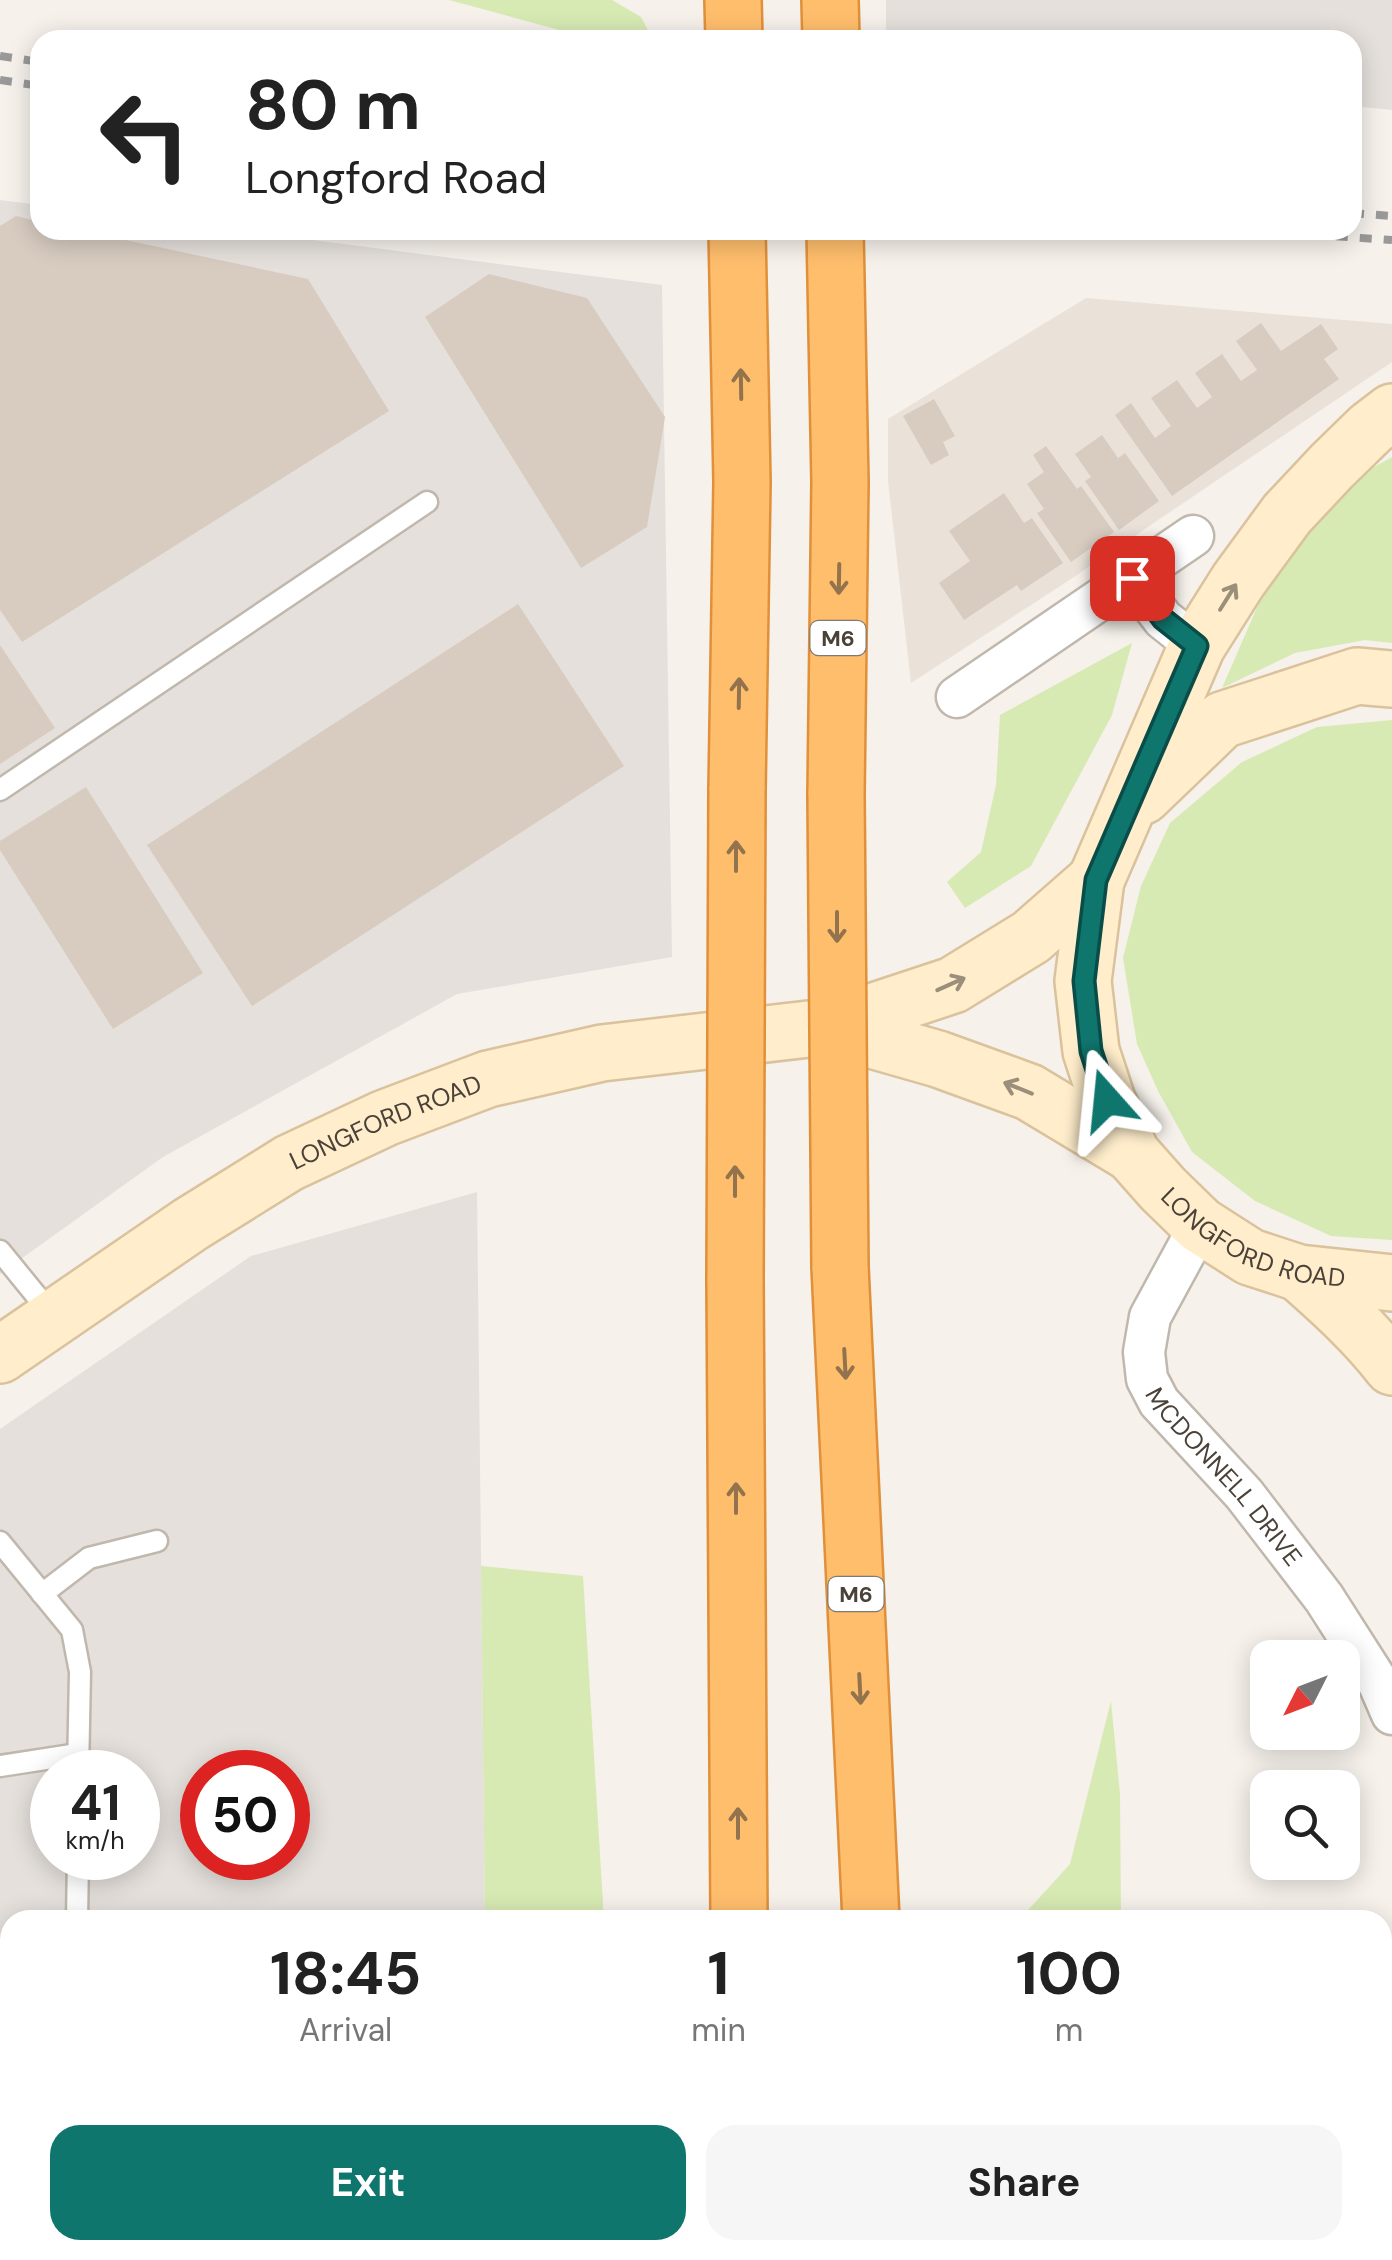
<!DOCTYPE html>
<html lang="en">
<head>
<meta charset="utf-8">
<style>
	body { margin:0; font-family:"DM Sans",sans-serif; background:#f6f6f6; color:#222; height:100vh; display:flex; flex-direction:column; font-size:38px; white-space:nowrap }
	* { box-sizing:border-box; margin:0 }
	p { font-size:32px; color:#767676 }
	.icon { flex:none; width:55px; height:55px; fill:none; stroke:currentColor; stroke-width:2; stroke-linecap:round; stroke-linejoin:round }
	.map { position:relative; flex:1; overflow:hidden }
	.sheet { position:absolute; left:0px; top:1910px; width:1392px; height:350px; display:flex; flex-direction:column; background:#fff; border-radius:30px 30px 0 0; box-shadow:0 5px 25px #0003 }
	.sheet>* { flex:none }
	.guide { position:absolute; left:30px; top:30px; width:1332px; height:210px; border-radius:30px; box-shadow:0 5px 25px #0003; background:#fff; color:#222; overflow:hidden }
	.needle { width:65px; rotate:228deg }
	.fabs { position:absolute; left:1250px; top:1640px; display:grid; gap:20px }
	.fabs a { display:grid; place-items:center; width:110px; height:110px; border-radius:20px; background:#fff; box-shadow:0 5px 25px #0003; font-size:50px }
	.speed { position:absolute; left:30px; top:1750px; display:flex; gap:20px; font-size:50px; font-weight:700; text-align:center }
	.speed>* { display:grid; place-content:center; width:130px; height:130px; border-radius:50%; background:#fff; box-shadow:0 5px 25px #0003; line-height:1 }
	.speed small { font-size:25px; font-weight:400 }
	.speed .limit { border:15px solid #d22; background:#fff; color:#111 }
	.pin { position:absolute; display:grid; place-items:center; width:85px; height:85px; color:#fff; margin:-42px; border-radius:20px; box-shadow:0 5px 15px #0006 }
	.me { position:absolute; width:110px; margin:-55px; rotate:342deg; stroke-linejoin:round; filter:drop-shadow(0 0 8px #0008) }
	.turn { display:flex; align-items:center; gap:35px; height:210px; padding:0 50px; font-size:45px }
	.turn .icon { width:130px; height:130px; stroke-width:2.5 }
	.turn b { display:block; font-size:70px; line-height:85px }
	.eta { display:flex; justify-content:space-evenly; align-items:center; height:170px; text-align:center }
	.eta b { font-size:60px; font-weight:700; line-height:70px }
	.cta { display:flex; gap:20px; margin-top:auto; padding:20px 50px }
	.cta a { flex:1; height:115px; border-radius:30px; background:#0f766e; color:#fff; font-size:40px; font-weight:700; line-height:115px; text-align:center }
	.cta a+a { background:#f6f6f6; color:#222 }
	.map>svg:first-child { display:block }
	.residential { fill:#eae2d9 }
	.industrial { fill:#e5e0dc; fill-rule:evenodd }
	.green { fill:#d7eab3 }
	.building { fill:#d8ccc0 }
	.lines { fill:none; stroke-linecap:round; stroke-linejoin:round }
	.lane-casing { stroke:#c1b8ad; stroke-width:25 }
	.street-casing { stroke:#c1b8ad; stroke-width:45 }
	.secondary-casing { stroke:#d9c29c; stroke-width:60 }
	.highway-casing { stroke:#e1903a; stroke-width:60 }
	.path { stroke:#c4b29e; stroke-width:6; stroke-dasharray:5 5; stroke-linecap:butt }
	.lane { stroke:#fff; stroke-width:20 }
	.street { stroke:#fff; stroke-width:40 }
	.secondary { stroke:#ffedcb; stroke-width:55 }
	.highway { stroke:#ffbe6c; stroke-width:55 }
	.rail { stroke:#999; stroke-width:8; stroke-dasharray:12 12; stroke-linecap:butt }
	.highway-bridge-casing { stroke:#e1903a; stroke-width:60; stroke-linecap:butt }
	.highway-bridge { stroke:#ffbe6c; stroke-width:55 }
	.oneway { stroke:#92734d }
	.oneway2 { stroke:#9b8e7a }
	.route-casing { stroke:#0a4d48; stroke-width:25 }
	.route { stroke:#0f766e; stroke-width:18 }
	.labels { text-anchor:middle; stroke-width:8; stroke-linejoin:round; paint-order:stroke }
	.shield { fill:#fff; stroke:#807a74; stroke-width:2.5 }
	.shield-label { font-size:22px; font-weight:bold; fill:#4a4138 }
	.street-label { font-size:25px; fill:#4a4138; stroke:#fff }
</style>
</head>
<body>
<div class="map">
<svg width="1392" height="2260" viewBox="0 0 1392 2260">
	<rect width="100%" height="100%" fill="#f6f1eb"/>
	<polygon class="residential" points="1086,298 1392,324 1392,362 1065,583 911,683 888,481 888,419"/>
	<g class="industrial">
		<polygon points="886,0 1392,0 1392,110 1353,106 1352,40 886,40"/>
		<polygon points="0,200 40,205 40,230 235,230 662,285 672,957 457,994 163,1157 0,1274"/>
		<path d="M477,1192L485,1920H10V2191L0,2188V1429L251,1256ZM52,1772H138V1858H52ZM202,1772H288V1858H202Z"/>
		<polygon points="257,2250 488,2250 488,2260 300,2260"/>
	</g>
	<g class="green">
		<polygon points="449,0 612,0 641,17 653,40 596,40"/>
		<polygon points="1392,457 1392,643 1365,640 1295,653 1222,688 1262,596 1314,526 1360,475"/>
		<polygon points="1132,643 1112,715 1031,866 965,908 947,882 981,852 996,785 1000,715"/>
		<polygon points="1392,720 1392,1240 1331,1236 1255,1201 1192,1152 1158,1091 1137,1044 1123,958 1141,886 1170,823 1242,762 1317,727"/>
		<polygon points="481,1566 583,1576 604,1920 485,1920"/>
		<polygon points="1111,1701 1120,1794 1121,1920 1019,1920 1070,1864"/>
		<polygon points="488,2250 625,2250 626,2260 488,2260"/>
		<polygon points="978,2250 1125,2250 1126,2260 979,2260"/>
	</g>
	<g class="building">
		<polygon points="16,216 40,222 40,230 79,230 308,279 389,411 22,642 0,610 0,226"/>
		<polygon points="489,274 587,298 665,417 647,527 581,568 425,317"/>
		<polygon points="1261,323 1281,351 1321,324 1338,349 1324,359 1339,379 1172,496 1115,415 1131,403 1155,438 1171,426 1151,398 1177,380 1197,408 1212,397 1195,373 1222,354 1241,381 1257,370 1236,341"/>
		<polygon points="934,399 955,436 943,442 949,455 931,465 903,416"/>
		<polygon points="1102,435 1118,458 1125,453 1159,501 1119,530 1085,481 1091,477 1075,454"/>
		<polygon points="1046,446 1077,489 1081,486 1114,532 1071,562 1037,513 1044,509 1027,484 1044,472 1033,455"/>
		<polygon points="1004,493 1024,523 1032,518 1063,563 1021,591 1017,585 964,620 939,583 970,561 949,531"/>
		<polygon points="518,604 624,766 252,1006 147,845"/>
		<polygon points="0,645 55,728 0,764"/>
		<polygon points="86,787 203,973 113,1029 0,850 0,841"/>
	</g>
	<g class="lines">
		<g class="lane-casing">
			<g id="lane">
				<polyline points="0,790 427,502"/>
				<polyline points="0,1251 53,1316"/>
				<polyline points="0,1542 72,1630 80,1672 78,1772"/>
				<polyline points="42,1594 89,1558 157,1541"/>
				<polyline points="0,1766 78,1754"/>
				<polyline points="77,1920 78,1858"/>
			</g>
		</g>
		<g class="street-casing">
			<g id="street">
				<polyline points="1132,578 1163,619 1197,646"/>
				<polyline points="957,697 1193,536"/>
				<path id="s1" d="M1200,1225L1150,1317L1144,1352L1147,1379L1159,1402L1244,1494L1324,1598L1379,1684L1392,1714"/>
			</g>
		</g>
		<g class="secondary-casing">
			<g id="secondary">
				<path id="s2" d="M1392,412L1371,428L1332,466L1287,514L1238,581L1197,646L1096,880L1083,981L1091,1051L1107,1100L1132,1154L1163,1189L1200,1225L1250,1257L1299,1273L1392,1283"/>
				<polyline points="1143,796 1222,720 1357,676 1392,679"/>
				<polyline points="826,1027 938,1059 1029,1092 1132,1154"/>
				<path d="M1299,1273C1333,1303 1365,1332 1392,1367"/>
				<path id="s3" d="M0,1355L191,1224L289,1163L385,1118L488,1079L602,1053L826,1027L953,985L1031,937L1096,880"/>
			</g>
		</g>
		<g class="highway-casing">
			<g id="highway">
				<polyline points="733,0 734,40"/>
				<polyline points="830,0 831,40"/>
				<polyline points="835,230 840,482 836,794"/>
				<polyline points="737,790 742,482 737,230"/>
				<polyline points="840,1267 871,1920"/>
				<polyline points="735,1279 739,1920"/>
				<polyline points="761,2250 762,2260"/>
				<polyline points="887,2250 888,2260"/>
			</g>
		</g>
		<g class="path">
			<polyline points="0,2226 10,2229"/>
			<polyline points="92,2250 130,2260"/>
		</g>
		<use href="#lane" class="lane"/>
		<use href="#street" class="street"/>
		<use href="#secondary" class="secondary"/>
		<use href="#highway" class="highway"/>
		<g class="rail">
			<polyline points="0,56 40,62"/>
			<polyline points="0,80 40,86"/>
			<polyline points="1352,213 1392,216"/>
			<polyline points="1240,230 1392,240"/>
		</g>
		<g class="highway-bridge-casing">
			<g id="highway-bridge">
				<polyline points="836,794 840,1267"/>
				<polyline points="735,1279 737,790"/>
			</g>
		</g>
		<use href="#highway-bridge" class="highway-bridge"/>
	</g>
	<defs><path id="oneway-shaft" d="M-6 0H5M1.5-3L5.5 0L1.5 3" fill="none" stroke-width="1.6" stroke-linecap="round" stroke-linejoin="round" transform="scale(2.5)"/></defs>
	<g class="oneway">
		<use href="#oneway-shaft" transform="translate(741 384) rotate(-91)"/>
		<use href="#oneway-shaft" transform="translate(839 579) rotate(91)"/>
		<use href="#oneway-shaft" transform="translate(739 693) rotate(-89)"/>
		<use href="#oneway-shaft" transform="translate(736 856) rotate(-90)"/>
		<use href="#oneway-shaft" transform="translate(837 927) rotate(90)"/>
		<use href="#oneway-shaft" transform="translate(735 1181) rotate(-90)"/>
		<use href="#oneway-shaft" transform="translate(845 1364) rotate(87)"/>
		<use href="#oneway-shaft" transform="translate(736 1498) rotate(-90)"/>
		<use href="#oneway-shaft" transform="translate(860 1689) rotate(87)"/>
		<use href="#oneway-shaft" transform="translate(738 1823) rotate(-90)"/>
	</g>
	<g class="oneway2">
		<use href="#oneway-shaft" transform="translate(1228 597) rotate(-58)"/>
		<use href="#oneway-shaft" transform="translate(951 984) rotate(-24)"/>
		<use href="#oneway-shaft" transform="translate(1018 1088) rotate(-158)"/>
	</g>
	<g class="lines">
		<g class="route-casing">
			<polyline id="route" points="1107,1100 1091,1051 1084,981 1096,880 1197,646 1163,619 1132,578"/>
		</g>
		<use href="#route" class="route"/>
	</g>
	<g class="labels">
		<g class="shield">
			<rect x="810.5" y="621" width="55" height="34" rx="8"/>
			<rect x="828.5" y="1577" width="55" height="34" rx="8"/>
		</g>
		<g class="shield-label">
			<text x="838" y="646">M6</text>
			<text x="856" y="1602">M6</text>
		</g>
		<g class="street-label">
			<text dy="9" stroke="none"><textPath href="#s3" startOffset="452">LONGFORD ROAD</textPath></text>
			<text dy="9" stroke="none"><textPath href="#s2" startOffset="998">LONGFORD ROAD</textPath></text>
			<text dy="9" stroke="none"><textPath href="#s1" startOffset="292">MCDONNELL DRIVE</textPath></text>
		</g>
	</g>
</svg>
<div class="fabs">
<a><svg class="needle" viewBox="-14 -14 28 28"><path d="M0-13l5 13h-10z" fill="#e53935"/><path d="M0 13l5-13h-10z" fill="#767676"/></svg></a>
<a><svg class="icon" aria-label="search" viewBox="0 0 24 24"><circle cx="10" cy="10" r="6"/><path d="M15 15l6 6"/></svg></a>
</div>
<div class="speed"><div>41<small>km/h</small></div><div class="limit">50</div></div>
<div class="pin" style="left:1132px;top:578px;background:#d93025"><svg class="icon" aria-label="arrive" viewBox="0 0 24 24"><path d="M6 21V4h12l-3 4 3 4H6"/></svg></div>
<svg class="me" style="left:1107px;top:1100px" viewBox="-20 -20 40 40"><path d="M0-17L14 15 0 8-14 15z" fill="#0f766e" stroke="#fff" stroke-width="4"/></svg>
<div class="guide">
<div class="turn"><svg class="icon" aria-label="left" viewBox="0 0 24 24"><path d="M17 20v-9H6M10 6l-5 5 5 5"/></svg><div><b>80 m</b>Longford Road</div></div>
</div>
<section class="sheet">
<div class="eta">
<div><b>18:45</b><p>Arrival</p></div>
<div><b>1</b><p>min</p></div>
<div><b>100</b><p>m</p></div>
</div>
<div class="cta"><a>Exit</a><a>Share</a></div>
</section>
</div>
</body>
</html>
